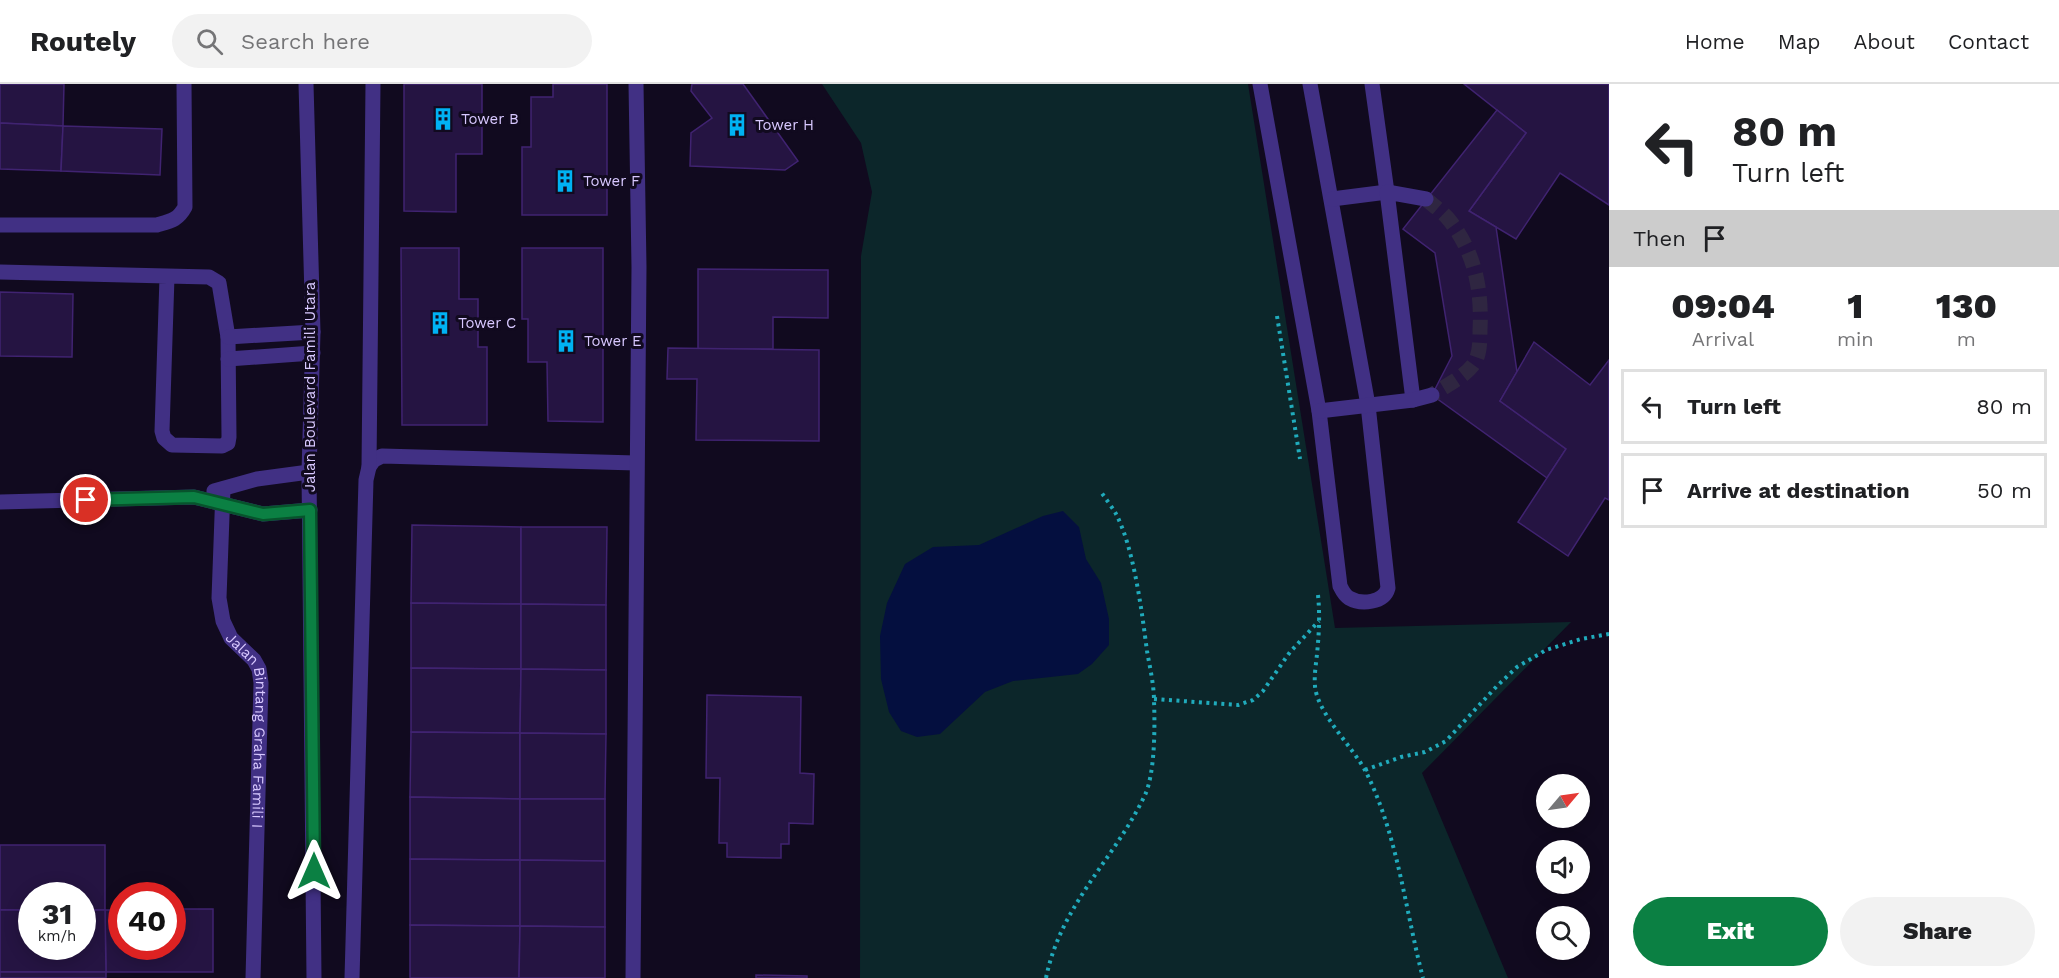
<!DOCTYPE html>
<html lang="en">
<head>
<meta charset="utf-8">
<style>
	body { margin:0; font-family:"Work Sans",sans-serif; background:#f2f2f2; color:#202124; height:100vh; display:flex; flex-direction:column; font-size:22px; white-space:nowrap }
	* { box-sizing:border-box; margin:0 }
	p { font-size:20px; color:#757577 }
	.icon { flex:none; width:33px; height:33px; fill:none; stroke:currentColor; stroke-width:2; stroke-linecap:round; stroke-linejoin:round }
	.map { position:relative; flex:1; overflow:hidden }
	.side { display:flex; flex-direction:column; background:#fff; width:450px }
	.side>* { flex:none }
	.top-card { background:#fff; color:#202124; overflow:hidden }
	.needle { width:39px; rotate:61deg }
	.buttons { position:absolute; left:1536px; top:690px; display:grid; gap:12px }
	.buttons a { display:grid; place-items:center; width:54px; height:54px; border-radius:50%; background:#fff; box-shadow:0 3px 15px #0003; font-size:30px }
	.speed { position:absolute; left:18px; top:798px; display:flex; gap:12px; font-size:30px; font-weight:700; text-align:center }
	.speed>* { display:grid; place-content:center; width:78px; height:78px; border-radius:50%; background:#fff; box-shadow:0 3px 15px #0003; line-height:1 }
	.speed small { font-size:15px; font-weight:400 }
	.speed .limit { border:9px solid #d22; background:#fff; color:#111 }
	.pin { position:absolute; display:grid; place-items:center; width:51px; height:51px; color:#fff; margin:-26px; border:3px solid #fff; border-radius:50%; box-shadow:0 2px 6px #0007 }
	.me { position:absolute; width:66px; margin:-33px; rotate:0deg; stroke-linejoin:round; filter:drop-shadow(0 0 4px #0008) }
	.turn { display:flex; align-items:center; gap:21px; height:126px; padding:0 24px; font-size:27px }
	.turn .icon { width:78px; height:78px; stroke-width:2.5 }
	.turn b { display:block; font-size:42px; line-height:51px }
	.then { display:flex; align-items:center; height:57px; padding:0 24px; background:#0003; gap:12px; font-size:22px }
	.eta { display:flex; justify-content:space-evenly; align-items:center; height:102px; text-align:center }
	.eta b { font-size:36px; font-weight:800; line-height:42px }
	.cta { display:flex; gap:12px; margin-top:auto; padding:12px 24px }
	.cta a { flex:1; height:69px; border-radius:36px; background:#0b8043; color:#fff; font-size:24px; font-weight:800; line-height:69px; text-align:center }
	.cta a+a { background:#f2f2f2; color:#202124 }
	ul { padding:0; list-style:none }
	li { display:flex; align-items:center; gap:18px; height:75px; margin:0 12px 9px; padding:0 12px; border:3px solid #e0e0e0; border-radius:0px }
	li div { flex:1 }
	li b { display:block; font-size:22px }
	li em { font-style:normal }
	header { display:flex; align-items:center; gap:36px; box-sizing:border-box; height:84px; padding:0 30px; background:#fff; border-bottom:2px solid #e0e0e0 }
	header strong { font-size:28px }
	nav { display:flex; gap:33px; margin-inline-start:auto; font-size:21px }
	.search { width:420px; height:54px; background:#f2f2f2; display:flex; align-items:center; gap:15px; box-sizing:border-box; padding:0 21px; border-radius:33px; color:#757577; font-size:22px }
	main { display:flex; flex:1; min-height:0 }
	.map>svg:first-child { display:block }
	.green { fill:#0c262a }
	.water { fill:#040f3f }
	.building { fill:#251442; stroke:#402371; stroke-width:1.5 }
	.lines { fill:none; stroke-linecap:round; stroke-linejoin:round }
	.minor-tunnel { stroke:#2f2641; stroke-width:15; stroke-dasharray:15 8; stroke-linecap:butt }
	.path { stroke:#20abbc; stroke-width:4; stroke-dasharray:3 4.5; stroke-linecap:butt }
	.minor { stroke:#413084; stroke-width:15 }
	.route-casing { stroke:#07532c; stroke-width:15 }
	.route { stroke:#0b8043; stroke-width:10 }
	.labels { text-anchor:middle; stroke-width:6; stroke-linejoin:round; paint-order:stroke }
	.poi-label { font-size:15px; fill:#d8c8ff; stroke:#110a1f; text-anchor:start }
	.street-label { font-size:15px; fill:#d8c8ff; stroke:#110a1f }
</style>
</head>
<body>
<header>
<strong>Routely</strong>
<div class="search"><svg class="icon" aria-label="search" viewBox="0 0 24 24"><circle cx="10" cy="10" r="6"/><path d="M15 15l6 6"/></svg>Search here</div>
<nav><a>Home</a><a>Map</a><a>About</a><a>Contact</a></nav>
</header>
<main>
<div class="map">
<svg width="1609" height="894" viewBox="0 0 1609 894">
	<rect width="100%" height="100%" fill="#110a1f"/>
	<polygon class="green" points="822,0 1248,0 1335,544 1571,538 1422,689 1508,894 860,894 861,172 872,108 861,59"/>
	<polygon class="water" points="1063,427 1079,443 1086,475 1101,499 1109,535 1109,561 1092,580 1078,590 1013,597 985,608 940,650 917,653 901,647 889,628 881,595 880,552 887,519 905,480 933,463 979,461 1043,432"/>
	<g class="building">
		<polygon points="0,0 64,0 63,42 0,39"/>
		<polygon points="404,0 482,0 482,70 456,70 456,128 404,127"/>
		<polygon points="553,0 607,0 607,131 522,131 522,63 531,63 531,13 553,13"/>
		<polygon points="692,0 743,0 798,77 785,86 690,82 691,49 712,34 691,7"/>
		<polygon points="1464,0 1609,0 1609,121 1560,89 1516,155 1469,127 1526,49"/>
		<polygon points="1497,26 1526,49 1469,127 1496,143 1517,288 1500,317 1566,365 1547,394 1432,311 1452,272 1435,169 1403,145"/>
		<polygon points="0,39 63,42 61,87 0,85"/>
		<polygon points="63,42 162,45 160,91 61,87"/>
		<polygon points="401,164 459,164 459,215 478,215 478,263 487,263 487,341 402,341"/>
		<polygon points="522,164 603,164 603,338 548,337 547,278 528,278 528,235 522,235"/>
		<polygon points="698,185 828,186 828,234 773,233 773,265 698,265"/>
		<polygon points="0,208 73,210 72,273 0,272"/>
		<polygon points="1534,258 1590,301 1609,276 1609,416 1605,414 1568,472 1518,438 1566,365 1500,317"/>
		<polygon points="668,264 819,266 819,357 696,356 697,295 667,295"/>
		<polygon points="412,441 521,443 521,520 411,519"/>
		<polygon points="521,443 607,443 606,521 521,520"/>
		<polygon points="411,519 521,520 521,585 411,584"/>
		<polygon points="521,520 606,521 606,586 521,585"/>
		<polygon points="411,584 521,585 520,649 411,648"/>
		<polygon points="521,585 606,586 606,650 520,649"/>
		<polygon points="707,611 801,613 800,689 814,690 813,740 789,739 789,760 781,760 781,774 727,773 727,759 719,759 720,694 706,694"/>
		<polygon points="411,648 520,649 520,715 410,713"/>
		<polygon points="520,649 606,650 605,715 520,715"/>
		<polygon points="410,713 520,715 520,776 410,775"/>
		<polygon points="520,715 605,715 605,777 520,776"/>
		<polygon points="0,761 105,761 105,826 82,826 82,812 32,812 32,826 0,826"/>
		<polygon points="410,775 520,776 520,842 410,841"/>
		<polygon points="520,776 605,777 605,843 520,842"/>
		<polygon points="172,825 213,825 213,888 106,888 105,826 122,826 122,862 172,862"/>
		<polygon points="0,826 32,826 32,862 82,862 82,826 105,826 106,888 0,888"/>
		<polygon points="410,841 520,842 519,894 410,894"/>
		<polygon points="520,842 605,843 605,894 519,894"/>
		<rect x="0" y="888" width="106" height="6"/>
		<polygon points="756,891 807,892 807,894 756,894"/>
	</g>
	<g class="lines">
		<path class="minor-tunnel" d="M1426,115C1434,122 1444,129 1450,137C1475,169 1482,206 1480,246C1480,257 1480,272 1473,281C1463,294 1445,302 1432,311"/>
		<g class="path">
			<polyline points="1277,232 1300,375"/>
			<path d="M1318,511C1320,531 1319,550 1317,570C1316,580 1314,592 1315,602C1317,629 1353,663 1366,688C1398,752 1405,825 1423,894"/>
			<polyline points="1154,615 1238,621 1253,616 1263,607 1290,568 1319,537"/>
			<polyline points="1365,686 1401,673 1425,668 1446,657 1497,602 1517,583 1546,566 1581,555 1609,550"/>
			<path d="M1046,894C1061,820 1114,776 1145,711C1155,689 1155,643 1154,617C1154,601 1150,584 1147,567C1142,529 1134,464 1116,430C1112,423 1106,415 1101,408"/>
		</g>
		<g class="minor">
			<polyline points="306,0 313,248 309,388 314,894"/>
			<path d="M1260,0L1319,327L1340,502C1342,506 1344,511 1349,514C1361,521 1384,519 1388,504L1368,321L1310,0"/>
			<polyline points="1332,115 1387,108 1372,0"/>
			<path d="M0,141H157C171,137 178,136 185,123L184,0"/>
			<polyline points="0,188 209,193 219,199 228,253 229,353 228,359 222,362 172,361 164,354 162,347 167,193"/>
			<polyline points="228,253 313,248"/>
			<polyline points="228,275 313,269"/>
			<polyline points="1413,316 1387,108 1426,115"/>
			<polyline points="1319,327 1413,316 1432,311"/>
			<polyline points="369,383 374,376 382,372 636,379"/>
			<path id="s1" d="M223,405L219,514L223,537L231,554L254,576L259,585L261,599L253,894"/>
			<polyline points="214,407 257,395 309,388"/>
			<polyline points="0,418 194,413 263,430 310,426"/>
			<polyline points="352,894 366,396 369,383 373,0"/>
			<polyline points="633,894 639,183 636,0"/>
		</g>
	</g>
	<g class="lines">
		<g class="route-casing">
			<polyline id="route" points="86,416 194,413 263,430 310,426 314,787"/>
		</g>
		<use href="#route" class="route"/>
	</g>
	<defs>
		<g id="building-bare" transform="scale(1.8)"><path d="M-4-6H4V6H1V3H-1V6H-4ZM-2.5-4.3h1.7v1.8h-1.7ZM.8-4.3h1.7v1.8H.8ZM-2.5-1h1.7V.8h-1.7ZM.8-1h1.7V.8H.8Z" fill="#00b2f3" stroke="#110a1f" stroke-width="2.5" paint-order="stroke"/></g>
	</defs>
	<g fill-rule="evenodd">
		<use href="#building-bare" x="443" y="35"/>
		<use href="#building-bare" x="737" y="41"/>
		<use href="#building-bare" x="565" y="97"/>
		<use href="#building-bare" x="440" y="239"/>
		<use href="#building-bare" x="566" y="257"/>
	</g>
	<g class="labels">
		<g class="poi-label">
			<text x="461" y="40">Tower B</text>
			<text x="755" y="46">Tower H</text>
			<text x="583" y="102">Tower F</text>
			<text x="458" y="244">Tower C</text>
			<text x="584" y="262">Tower E</text>
		</g>
		<g class="street-label">
			<text transform="translate(310 303) rotate(-90)" y="5">Jalan Boulevard Famili Utara</text>
			<text dy="5" stroke="none"><textPath href="#s1" startOffset="250">Jalan Bintang Graha Famili I</textPath></text>
		</g>
	</g>
</svg>
<div class="buttons">
<a><svg class="needle" viewBox="-14 -14 28 28"><path d="M0-13l5 13h-10z" fill="#e53935"/><path d="M0 13l5-13h-10z" fill="#757577"/></svg></a>
<a><svg class="icon" aria-label="sound" viewBox="0 0 24 24"><path d="M4 9h4l5-4v14l-5-4H4zM17 9q2 3 0 6"/></svg></a>
<a><svg class="icon" aria-label="search" viewBox="0 0 24 24"><circle cx="10" cy="10" r="6"/><path d="M15 15l6 6"/></svg></a>
</div>
<div class="speed"><div>31<small>km/h</small></div><div class="limit">40</div></div>
<div class="pin" style="left:86px;top:416px;background:#d93025"><svg class="icon" aria-label="arrive" viewBox="0 0 24 24"><path d="M6 21V4h12l-3 4 3 4H6"/></svg></div>
<svg class="me" style="left:314px;top:787px" viewBox="-20 -20 40 40"><path d="M0-17L14 15 0 8-14 15z" fill="#0b8043" stroke="#fff" stroke-width="4"/></svg>
</div>
<section class="side">
<div class="top-card">
<div class="turn"><svg class="icon" aria-label="left" viewBox="0 0 24 24"><path d="M17 20v-9H6M10 6l-5 5 5 5"/></svg><div><b>80 m</b>Turn left</div></div>
<div class="then">Then<svg class="icon" aria-label="arrive" viewBox="0 0 24 24"><path d="M6 21V4h12l-3 4 3 4H6"/></svg></div>
</div>
<div class="eta">
<div><b>09:04</b><p>Arrival</p></div>
<div><b>1</b><p>min</p></div>
<div><b>130</b><p>m</p></div>
</div>
<ul>
<li><svg class="icon" aria-label="left" viewBox="0 0 24 24"><path d="M17 20v-9H6M10 6l-5 5 5 5"/></svg><div><b>Turn left</b></div><em>80 m</em></li>
<li><svg class="icon" aria-label="arrive" viewBox="0 0 24 24"><path d="M6 21V4h12l-3 4 3 4H6"/></svg><div><b>Arrive at destination</b></div><em>50 m</em></li>
</ul>
<div class="cta"><a>Exit</a><a>Share</a></div>
</section>
</main>
</body>
</html>
